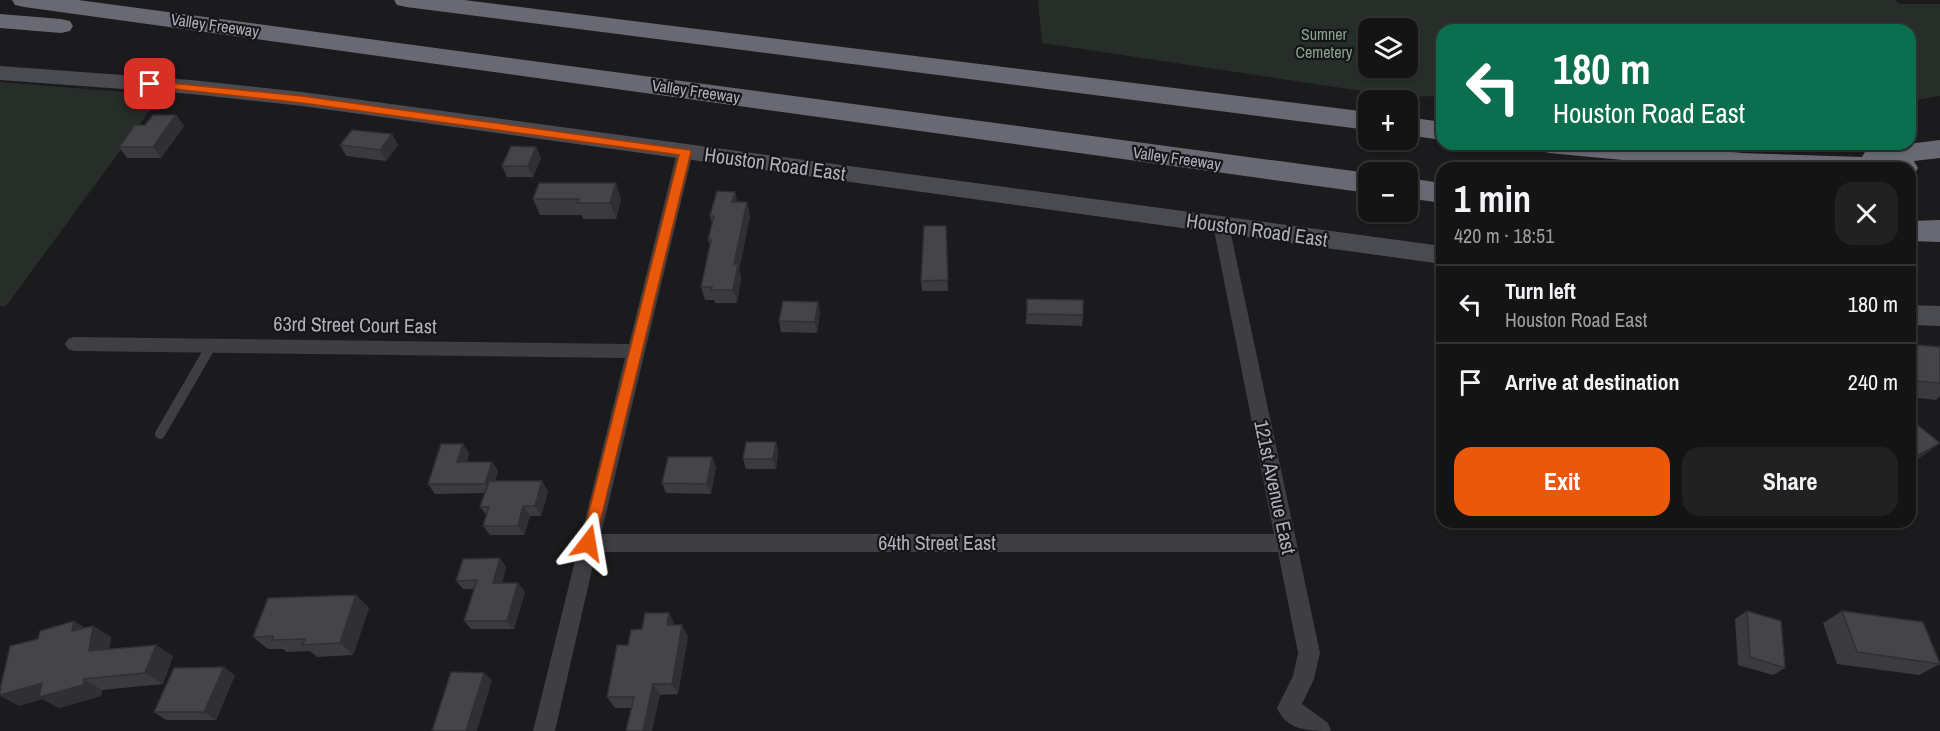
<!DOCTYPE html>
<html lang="en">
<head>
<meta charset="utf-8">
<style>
	body { margin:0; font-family:"Archivo Narrow",sans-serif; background:#212122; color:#f1f3f6; height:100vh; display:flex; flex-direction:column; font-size:22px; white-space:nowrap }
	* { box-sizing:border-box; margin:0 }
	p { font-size:20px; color:#9d9ea0 }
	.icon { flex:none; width:33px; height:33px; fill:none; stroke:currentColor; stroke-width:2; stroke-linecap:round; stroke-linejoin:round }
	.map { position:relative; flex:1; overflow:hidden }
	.details { position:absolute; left:1436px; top:162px; width:480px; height:366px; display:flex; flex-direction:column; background:#141415; border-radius:18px; box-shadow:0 2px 4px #0004,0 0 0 2px #333334 }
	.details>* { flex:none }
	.top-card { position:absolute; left:1436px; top:24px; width:480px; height:126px; border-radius:18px; box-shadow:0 2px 4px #0004,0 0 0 2px #333334; background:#0b6e4f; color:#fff; overflow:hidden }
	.tools { position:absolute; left:1358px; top:18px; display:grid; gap:12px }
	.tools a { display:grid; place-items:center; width:60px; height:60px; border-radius:12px; background:#141415; box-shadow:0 2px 4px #0004,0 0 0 2px #333334; font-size:30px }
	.pin { position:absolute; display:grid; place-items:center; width:51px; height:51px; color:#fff; margin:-26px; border-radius:12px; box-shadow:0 3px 9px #0006 }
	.me { position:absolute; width:66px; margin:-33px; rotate:14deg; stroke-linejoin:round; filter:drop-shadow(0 0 4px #0008) }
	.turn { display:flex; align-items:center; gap:21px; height:126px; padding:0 18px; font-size:27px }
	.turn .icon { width:78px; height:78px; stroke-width:2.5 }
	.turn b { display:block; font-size:42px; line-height:51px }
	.round { display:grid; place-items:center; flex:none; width:63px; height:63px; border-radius:18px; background:#212122 }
	.headline { display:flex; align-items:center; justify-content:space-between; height:102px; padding:0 18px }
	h1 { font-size:36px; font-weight:700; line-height:45px }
	.action { display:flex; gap:12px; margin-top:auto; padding:12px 18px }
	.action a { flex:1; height:69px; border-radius:18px; background:#ea580c; color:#fff; font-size:24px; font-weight:700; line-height:69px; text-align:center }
	.action a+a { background:#212122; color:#f1f3f6 }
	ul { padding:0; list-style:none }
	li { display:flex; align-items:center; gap:18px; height:78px; padding:0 18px; border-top:2px solid #333334 }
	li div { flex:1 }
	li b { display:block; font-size:22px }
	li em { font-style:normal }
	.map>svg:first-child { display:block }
	.green { fill:#272e29; fill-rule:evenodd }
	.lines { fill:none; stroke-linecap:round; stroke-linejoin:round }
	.lane { stroke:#3e3e43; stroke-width:10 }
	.street { fill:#3e3e43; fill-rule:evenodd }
	.secondary { fill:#4a4a51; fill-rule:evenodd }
	.highway { fill:#686972; fill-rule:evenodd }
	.wall { fill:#3b3b3f }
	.shaded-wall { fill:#303033 }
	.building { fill:#454549; stroke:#303033; stroke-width:1.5 }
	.route { fill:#ea580c; stroke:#983908; stroke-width:1.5 }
	.labels { text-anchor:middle; stroke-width:4.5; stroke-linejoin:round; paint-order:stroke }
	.far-street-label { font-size:16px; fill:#aeb0bb; stroke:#161518 }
	.far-park-label { font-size:16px; fill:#87a48e; stroke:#161518 }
	.street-label { font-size:20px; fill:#aeb0bb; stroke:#161518 }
</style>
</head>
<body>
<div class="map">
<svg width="1940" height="731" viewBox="0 0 1940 731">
	<rect width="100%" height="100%" fill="#1b1a1c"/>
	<g class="green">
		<path d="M1038,0H1895L1899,4H1940V96L1910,101V30H1442L1441,96L1401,97L1042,43ZM1368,28H1407V68H1368Z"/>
		<polygon points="0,82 161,95 6,306 0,306"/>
	</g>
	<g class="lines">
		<polyline class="lane" points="160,434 211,346"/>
		<path class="street" d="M685,147L693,152L601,534H1274L1213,225L1215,221H1227L1229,225L1320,653L1314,679L1302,704L1328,723L1331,731C1309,731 1287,731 1277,708L1293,676L1298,653L1278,552H596L555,731H533L625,358L74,351L68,349L65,344L68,339L74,337L629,344L677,152Z"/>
		<g class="secondary">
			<polygon points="0,66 191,80 302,92 1442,246 1442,264 302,106 191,94 0,80"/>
			<polygon points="1910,305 1940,306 1940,326 1910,325"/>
		</g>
		<g class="highway">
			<polygon points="12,0 78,0 1368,173 1368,193 24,7 15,5"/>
			<polygon points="394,0 464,0 1368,112 1368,130 406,7 397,5"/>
			<polygon points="0,14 61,19 70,21 73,26 70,31 61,33 0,28"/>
			<polygon points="1407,117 1442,122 1442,140 1407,135"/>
			<polygon points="1940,140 1940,158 1914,161 1918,168 1914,175 1910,176 1910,168 1707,168 1549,153 1539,150 1535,144 1649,144 1743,153 1862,157 1866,150 1876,148"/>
			<polygon points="1407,178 1442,183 1442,203 1407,198"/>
			<polygon points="1940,220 1940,242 1910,241 1910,221"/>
		</g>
	</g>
	<g class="wall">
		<polygon points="176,115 184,126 161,158 127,158 119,147 145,125"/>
		<polygon points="392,134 398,145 386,161 346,156 340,145"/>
		<polygon points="536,147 541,158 533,177 507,177 502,166"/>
		<polygon points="735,192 737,202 747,202 750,216 739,270 741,278 737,303 715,303 714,300 705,300 701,287 710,246 708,240 712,223 710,216"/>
		<polygon points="533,199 621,199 616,219 583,219 582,215 540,215"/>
		<polygon points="946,226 948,291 922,291 921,281"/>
		<polygon points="1027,299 1083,315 1082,326 1026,324"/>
		<polygon points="818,302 820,313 817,333 781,332 779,321"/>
		<polygon points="1910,332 1917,345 1940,347 1940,396 1936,400 1910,397"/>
		<polygon points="776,442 778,452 776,469 746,469 743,459"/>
		<polygon points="469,453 467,462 492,462 498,471 495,481 548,491 541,516 530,516 524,535 490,535 483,526 487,516 480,507 485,493 435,494 428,484"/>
		<polygon points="712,457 716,467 711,494 666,493 662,483"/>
		<polygon points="506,567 502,583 518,583 525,592 514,629 471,629 464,621 474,589 463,589 456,581"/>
		<polygon points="356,595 369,608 353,655 317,657 310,651 287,652 283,649 268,649 253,637"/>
		<polygon points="1747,611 1785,668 1773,675 1738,665 1735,619"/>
		<polygon points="1842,611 1940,664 1919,675 1837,664 1823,623"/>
		<polygon points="74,621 85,628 93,626 111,637 109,649 173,656 163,684 102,690 101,696 59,708 42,699 19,706"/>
		<polygon points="675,625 688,636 678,694 660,695 631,708 615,708 607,697 628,645 642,629"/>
		<polygon points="235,675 216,720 166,720 154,712"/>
	</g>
	<g class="shaded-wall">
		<polygon points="176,115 184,126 161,158 153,147"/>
		<polygon points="392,134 398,145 386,161 380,150"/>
		<polygon points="536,147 541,158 533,177 528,166"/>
		<polygon points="616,183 621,199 616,219 610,203"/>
		<polygon points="735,192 738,205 732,202"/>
		<polygon points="747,202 750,216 739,270 741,278 737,303 733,290 734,264"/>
		<polygon points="818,302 820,313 817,333 815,322"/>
		<polygon points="776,442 778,452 776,469 773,459"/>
		<polygon points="1940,443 1921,457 1910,464 1910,460"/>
		<polygon points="463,444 469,453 463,472 457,462"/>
		<polygon points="712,457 716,467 711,494 707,484"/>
		<polygon points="492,462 498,471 491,493 485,484"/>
		<polygon points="542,481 548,491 541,516 535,506"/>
		<polygon points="523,506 530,516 524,535 518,526"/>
		<polygon points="500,558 506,567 500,592 493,583"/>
		<polygon points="518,583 525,592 514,629 507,621"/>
		<polygon points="356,595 369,608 353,655 340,643"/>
		<polygon points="669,613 675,625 667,625"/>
		<polygon points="74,621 92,633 72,631"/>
		<polygon points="682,625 688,636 678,694 672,684"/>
		<polygon points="93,626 111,637 107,662 89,651"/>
		<polygon points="156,645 173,656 163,684 145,673"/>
		<polygon points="224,667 235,675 216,720 204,712"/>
		<polygon points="484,673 492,680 477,731 466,731"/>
		<polygon points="84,679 102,690 101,696 59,708 42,699 19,706 0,696 0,695 42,683"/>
		<polygon points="653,684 660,695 652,731 643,731"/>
	</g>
	<g class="building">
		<polygon points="153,115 176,115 153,147 119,147 135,125 145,125"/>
		<polygon points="352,130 392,134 380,150 340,145"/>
		<polygon points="511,146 536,147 528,166 502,166"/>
		<polygon points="539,183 616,183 610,203 577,203 579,199 533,199"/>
		<polygon points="717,191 735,192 732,202 747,202 734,264 738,264 733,290 711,290 712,287 701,287 711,240 708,240 714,216 710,216"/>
		<polygon points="924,226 946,226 948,280 921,281"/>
		<polygon points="1027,299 1083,300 1083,315 1027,314"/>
		<polygon points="783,301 818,302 815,322 779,321"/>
		<polygon points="1910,332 1917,345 1940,347 1940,383 1914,381 1910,373"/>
		<polygon points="1910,419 1940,443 1910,460"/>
		<polygon points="746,442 776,442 773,459 743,459"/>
		<polygon points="441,444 463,444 457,462 492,462 485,484 428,484"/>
		<polygon points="668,457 712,457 707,484 662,483"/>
		<polygon points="489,481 542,481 535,506 523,506 518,526 483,526 489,507 480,507"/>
		<polygon points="500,558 493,583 518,583 507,621 464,621 477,580 456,581 463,559"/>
		<polygon points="356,595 340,643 302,645 305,639 272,640 273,636 253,637 268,598"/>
		<polygon points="1747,611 1781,621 1785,668 1750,657"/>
		<polygon points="1842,611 1923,622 1940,664 1857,652"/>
		<polygon points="645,613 669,613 667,625 682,625 672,684 653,684 643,731 626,731 634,697 607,697 617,645 628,645 631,630 642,629"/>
		<polygon points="74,621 72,631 93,626 89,651 156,645 145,673 84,679 83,685 39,697 42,683 0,695 0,690 10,646 38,639 40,631"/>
		<polygon points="224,667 204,712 154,712 174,668"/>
		<polygon points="451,672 484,673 466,731 432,731"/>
	</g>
	<polygon class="route" points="150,81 302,96 690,150 691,152 594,547 588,549 583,547 581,543 679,155 302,103 147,86 147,82"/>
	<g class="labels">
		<g class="far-street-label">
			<text transform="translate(215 25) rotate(8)" y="6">Valley Freeway</text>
			<text transform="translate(696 91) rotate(8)" y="6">Valley Freeway</text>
			<text transform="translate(1177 158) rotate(8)" y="6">Valley Freeway</text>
		</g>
		<g class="far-park-label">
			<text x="1324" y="40">Sumner<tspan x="1324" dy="18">Cemetery</tspan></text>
		</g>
		<g class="street-label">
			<text transform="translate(775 164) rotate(8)" y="7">Houston Road East</text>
			<text transform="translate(1257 230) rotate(8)" y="7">Houston Road East</text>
			<text transform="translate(355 325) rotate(1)" y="7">63rd Street Court East</text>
			<text transform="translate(1275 487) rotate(78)" y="7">121st Avenue East</text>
			<text x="937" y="550">64th Street East</text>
		</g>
	</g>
</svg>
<div class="tools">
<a><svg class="icon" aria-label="layers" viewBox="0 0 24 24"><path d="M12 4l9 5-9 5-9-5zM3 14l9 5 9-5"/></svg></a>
<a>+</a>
<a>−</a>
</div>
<div class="pin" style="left:150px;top:84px;background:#d93025"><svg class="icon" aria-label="arrive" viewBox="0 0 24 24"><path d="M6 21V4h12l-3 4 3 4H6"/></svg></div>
<svg class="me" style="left:588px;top:543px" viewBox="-20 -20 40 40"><path d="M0-17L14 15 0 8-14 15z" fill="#ea580c" stroke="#fff" stroke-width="4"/></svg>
<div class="top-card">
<div class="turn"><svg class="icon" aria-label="left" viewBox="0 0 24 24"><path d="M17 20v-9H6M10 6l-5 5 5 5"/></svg><div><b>180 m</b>Houston Road East</div></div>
</div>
<section class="details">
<div class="headline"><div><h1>1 min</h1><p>420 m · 18:51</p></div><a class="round"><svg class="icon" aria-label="close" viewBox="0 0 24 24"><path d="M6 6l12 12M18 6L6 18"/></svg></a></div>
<ul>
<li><svg class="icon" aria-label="left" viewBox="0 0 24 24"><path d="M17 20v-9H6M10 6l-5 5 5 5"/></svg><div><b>Turn left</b><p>Houston Road East</p></div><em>180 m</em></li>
<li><svg class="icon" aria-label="arrive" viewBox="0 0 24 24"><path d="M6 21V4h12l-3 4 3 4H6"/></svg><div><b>Arrive at destination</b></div><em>240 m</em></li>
</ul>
<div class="action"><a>Exit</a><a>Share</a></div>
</section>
</div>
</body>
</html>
